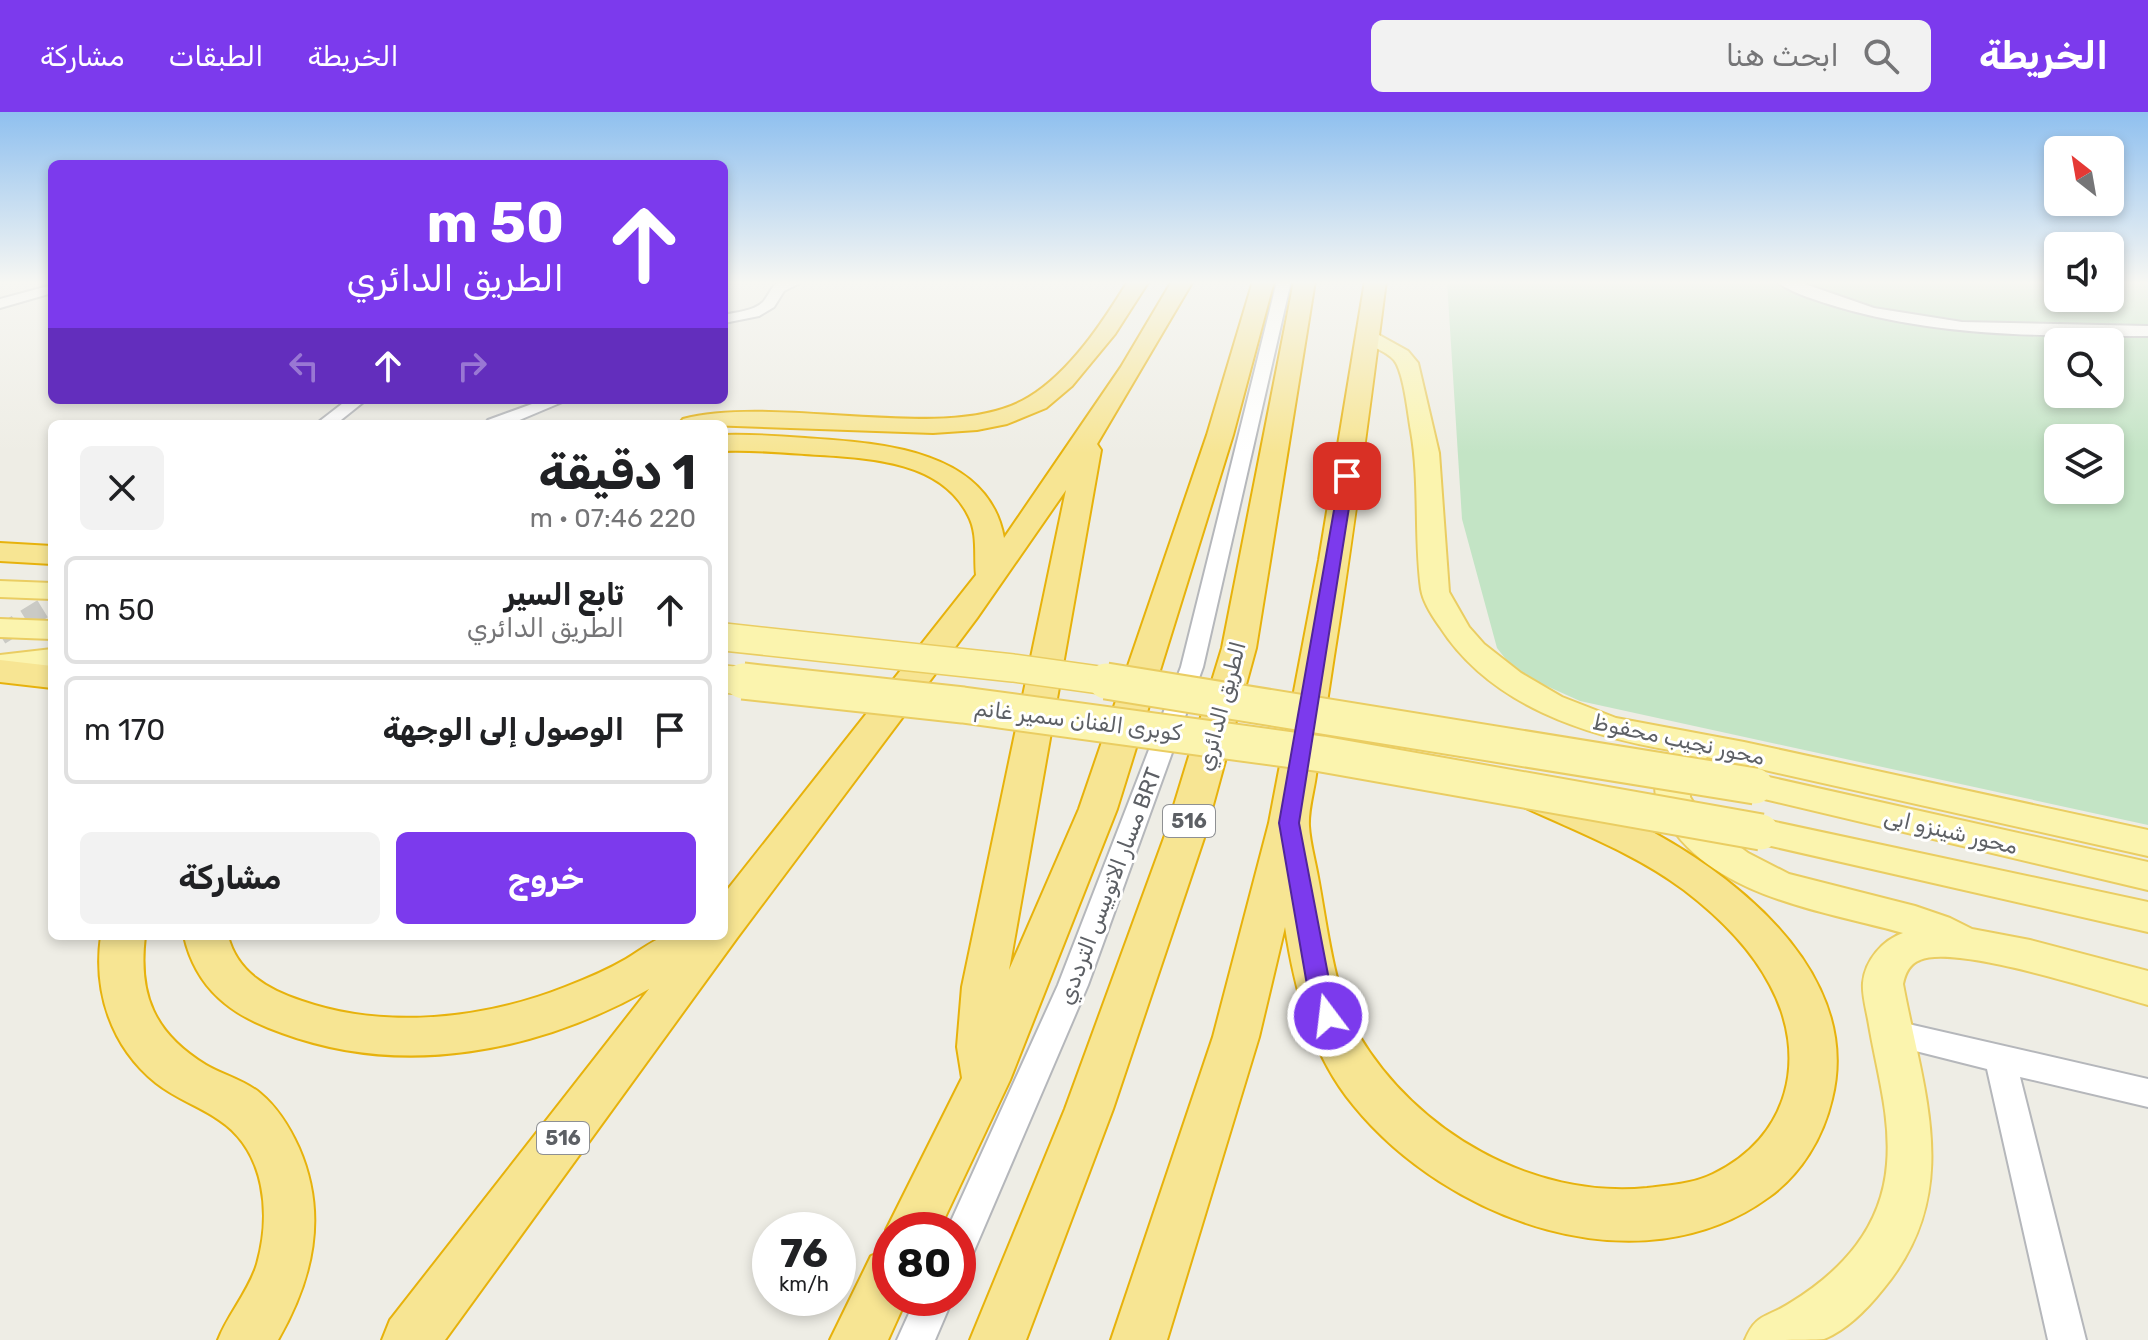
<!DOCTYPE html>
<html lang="ar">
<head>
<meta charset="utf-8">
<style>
	body { margin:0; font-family:Rubik,"Noto Sans Arabic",sans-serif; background:#f2f2f2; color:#202124; direction:rtl; height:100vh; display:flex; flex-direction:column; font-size:30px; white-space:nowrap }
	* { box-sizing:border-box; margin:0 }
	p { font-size:26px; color:#757577 }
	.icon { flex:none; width:44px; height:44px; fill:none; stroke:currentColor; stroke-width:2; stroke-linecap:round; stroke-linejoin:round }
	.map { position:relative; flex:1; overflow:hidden; direction:ltr }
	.panel { position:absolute; left:48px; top:308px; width:680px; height:520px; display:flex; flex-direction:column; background:#fff; border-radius:12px; box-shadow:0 4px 12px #0003; direction:rtl }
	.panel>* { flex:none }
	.guide { position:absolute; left:48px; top:48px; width:680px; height:244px; border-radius:12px; box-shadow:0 4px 12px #0003; direction:rtl; background:#7c3aed; color:#fff; overflow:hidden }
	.needle { width:52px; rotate:329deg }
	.tools { position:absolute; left:2044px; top:24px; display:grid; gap:16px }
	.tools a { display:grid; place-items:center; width:80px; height:80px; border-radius:12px; background:#fff; box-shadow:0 4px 12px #0003; font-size:40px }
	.speed { position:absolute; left:752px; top:1100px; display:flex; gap:16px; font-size:40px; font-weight:700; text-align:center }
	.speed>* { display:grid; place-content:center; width:104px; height:104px; border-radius:50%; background:#fff; box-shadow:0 4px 12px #0003; line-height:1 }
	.speed small { font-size:20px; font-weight:400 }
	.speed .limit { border:12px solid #d22; background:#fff; color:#111 }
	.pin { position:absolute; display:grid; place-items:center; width:68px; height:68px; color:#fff; margin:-34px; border-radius:16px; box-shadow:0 4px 12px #0006 }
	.me { position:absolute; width:88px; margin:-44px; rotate:345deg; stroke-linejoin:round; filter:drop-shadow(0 0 6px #0008) }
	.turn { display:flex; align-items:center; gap:28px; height:168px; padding:0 32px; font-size:36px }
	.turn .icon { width:104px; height:104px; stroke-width:2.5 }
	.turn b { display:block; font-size:56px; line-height:68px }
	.lanes { display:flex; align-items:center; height:76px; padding:0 32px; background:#0003; justify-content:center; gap:40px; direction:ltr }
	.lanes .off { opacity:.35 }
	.round { display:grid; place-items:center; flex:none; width:84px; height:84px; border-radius:12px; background:#f2f2f2 }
	.overview { display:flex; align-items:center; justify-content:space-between; height:136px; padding:0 32px }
	h1 { font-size:48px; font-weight:700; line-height:60px }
	.cta { display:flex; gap:16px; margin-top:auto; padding:16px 32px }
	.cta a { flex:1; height:92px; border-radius:12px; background:#7c3aed; color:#fff; font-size:32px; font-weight:700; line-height:92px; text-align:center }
	.cta a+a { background:#f2f2f2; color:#202124 }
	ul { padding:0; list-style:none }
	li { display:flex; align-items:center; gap:24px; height:108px; margin:0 16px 12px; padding:0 16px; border:4px solid #e0e0e0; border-radius:12px }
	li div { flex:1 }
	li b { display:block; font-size:30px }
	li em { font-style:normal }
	header { display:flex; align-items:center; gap:48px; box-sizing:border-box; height:112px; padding:0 40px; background:#7c3aed; color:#fff }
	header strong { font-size:38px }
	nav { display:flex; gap:44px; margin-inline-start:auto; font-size:28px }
	.search { width:560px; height:72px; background:#f2f2f2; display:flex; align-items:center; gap:20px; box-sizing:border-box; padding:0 28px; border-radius:12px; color:#757577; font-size:30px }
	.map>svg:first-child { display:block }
	.green { fill:#c3e4c5; fill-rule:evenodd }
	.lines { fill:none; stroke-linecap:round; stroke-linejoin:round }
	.minor-tunnel { stroke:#cacac5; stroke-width:20; stroke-dasharray:20 10; stroke-linecap:butt }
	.minor-casing { stroke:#b5b7bb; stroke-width:4 }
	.major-casing { stroke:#eacd62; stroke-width:4 }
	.highway-casing { stroke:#e7b20c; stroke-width:4 }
	.minor { fill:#fff; fill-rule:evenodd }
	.major { fill:#fbf4ae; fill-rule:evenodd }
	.highway { fill:#f7e593; fill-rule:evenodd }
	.major-bridge-far1-casing { stroke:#eacd62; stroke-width:30; stroke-linecap:butt }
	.major-bridge-casing { stroke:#eacd62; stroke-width:39; stroke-linecap:butt }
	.major-bridge-far1 { stroke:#fbf4ae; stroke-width:27 }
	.major-bridge { stroke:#fbf4ae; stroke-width:35 }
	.route { fill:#7c3aed; stroke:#51269a; stroke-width:2 }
	.labels { text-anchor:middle; stroke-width:6; stroke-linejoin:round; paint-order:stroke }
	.shield { fill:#fff; stroke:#8e9093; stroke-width:2 }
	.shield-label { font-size:20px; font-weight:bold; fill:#5d6065 }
	.street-label { font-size:22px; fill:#5d6065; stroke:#fff }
</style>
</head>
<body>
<header>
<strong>الخريطة</strong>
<div class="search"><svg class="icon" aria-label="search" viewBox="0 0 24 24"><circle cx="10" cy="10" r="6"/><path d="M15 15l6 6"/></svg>ابحث هنا</div>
<nav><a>الخريطة</a><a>الطبقات</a><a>مشاركة</a></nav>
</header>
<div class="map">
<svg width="2148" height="1228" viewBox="0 0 2148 1228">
	<rect width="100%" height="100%" fill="#eeede5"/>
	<path class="green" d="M1447,169H2058V186H2110V169H2148V713L1580,589L1516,560L1497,536L1462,407ZM2058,230H2110V282H2058ZM2058,326H2110V378H2058Z"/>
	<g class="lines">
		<polyline class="minor-tunnel" points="0,523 52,491"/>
		<g class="minor-casing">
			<g id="minor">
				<path d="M780,169H804L784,179L774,195L759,204L724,211V203C736,200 754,199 763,190C770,182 770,175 780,169Z"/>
				<polygon points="1277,169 1291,169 1203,555 1088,873 971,1146 958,1151 958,1118 947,1118 1058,873 1181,555"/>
				<path d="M1776,169H1796L1874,196L1962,210L2148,214V224C2043,224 1940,225 1838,195C1819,189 1792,182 1776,169Z"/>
				<polygon points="52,173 52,181 0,196 0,187"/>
				<polygon points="347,288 366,288 336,312 316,312"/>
				<polygon points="543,288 567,288 510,312 485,312 488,308"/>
				<polygon points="1891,908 2148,967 2148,995 2020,965 2086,1228 2048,1228 1987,957 1880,930 1876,921 1880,912"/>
				<polygon points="916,1186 953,1186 935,1228 897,1228"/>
			</g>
		</g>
		<g class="major-casing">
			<g id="major">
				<path d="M1370,218L1408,239L1418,251L1439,341L1449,480L1469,515L1484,532L1521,561L1562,585L1616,606L1744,630L2148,718V744L1707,645L1691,662L1690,685L1704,708L1748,741L1789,762L1915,794L1950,806L1972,817L2030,828L2148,859V893C2105,881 1956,832 1920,848C1909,852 1905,862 1903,872C1923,980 1964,1079 1884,1176C1869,1195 1847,1218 1824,1227C1811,1228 1762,1228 1745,1228C1756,1201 1767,1206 1790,1191C1842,1159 1882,1116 1887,1052C1891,1005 1877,960 1869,913C1867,900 1862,884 1863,871C1865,848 1883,828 1903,821C1825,799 1711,785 1666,707C1658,694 1653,682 1656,666L1675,639C1586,624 1491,594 1440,515C1432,504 1423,490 1421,477C1414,425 1420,371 1411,319C1408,303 1404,260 1394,248C1385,238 1369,235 1360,224Z"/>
				<polygon points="0,469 52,471 52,487 0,485"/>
				<polygon points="0,507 52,509 52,527 0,525"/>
				<polygon points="52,537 52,555 0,563 0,543"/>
				<polygon points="1755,662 2148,750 2148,778 1743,682 1738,674 1743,666"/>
				<polygon points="1761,707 2148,790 2148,820 1749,729 1743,720 1749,711"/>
			</g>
		</g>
		<g class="highway-casing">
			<g id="highway">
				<path d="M1128,169H1149L1115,222L1072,274L1046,296L1007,312L977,318L933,321L679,312L683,307C781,282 950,334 1029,285C1070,260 1103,210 1128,169Z"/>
				<path d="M1172,169H1193L1097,332L1101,338L1009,858L1079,697L1207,323L1253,169H1274L1233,323L1117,697L1010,968L939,1118H890V1129L886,1118L962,966L957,935L962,875L1066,378L977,506L737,826L445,1228H382L390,1208L649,877C537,940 404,966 282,921C232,904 196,877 184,824H228C237,860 268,878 302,889C385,918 484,907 565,875C586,867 607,858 626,847C638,840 650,830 663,825C679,819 707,824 724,824V782L976,463C974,443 978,421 968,403C939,345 859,346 804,342C777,340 751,338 724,339V323C751,322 778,324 805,326C877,331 988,336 1004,426L1121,255Z"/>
				<polygon points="1294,169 1315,169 1256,536 1204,726 1113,997 1026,1228 970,1228 1065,997 1164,726 1222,536"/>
				<path d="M1365,169H1386C1370,294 1354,419 1334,544C1328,584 1322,623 1316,663C1314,679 1308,698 1309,714C1310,731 1315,748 1318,765C1327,813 1334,880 1358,922C1416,1020 1532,1087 1647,1076C1669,1073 1693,1072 1713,1062C1789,1026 1809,945 1770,873C1750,835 1718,804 1684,778C1636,742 1578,720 1524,695L1519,685L1524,675L1538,671C1662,708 1871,831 1832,987C1823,1026 1801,1062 1769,1085C1639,1180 1446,1107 1354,994C1312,944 1295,879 1285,815L1259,925L1167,1228H1111L1213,925L1269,711L1319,448Z"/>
				<polygon points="0,431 52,434 52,452 0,449"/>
				<polygon points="0,548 52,554 52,576 0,570"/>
				<path d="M101,824H145C138,883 154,921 206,953C223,963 244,968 260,981C278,996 289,1014 299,1036C328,1103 313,1167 278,1228H218C228,1202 249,1179 257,1152C271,1103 266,1039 219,1008C199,994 176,987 156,971C111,935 93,879 101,824Z"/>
				<polygon points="890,1136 890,1186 907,1186 888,1228 830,1228 871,1144"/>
			</g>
		</g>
		<use href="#minor" class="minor"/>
		<use href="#major" class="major"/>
		<use href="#highway" class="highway"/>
		<g class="major-bridge-far1-casing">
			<g id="major-bridge-far1">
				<polyline points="724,525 1013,556 1121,571"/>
				<polyline points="724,567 762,571"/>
			</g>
		</g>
		<g class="major-bridge-casing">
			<g id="major-bridge">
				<polyline points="743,569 963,593 1322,642 1761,720"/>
				<polyline points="1106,569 1755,674"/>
			</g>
		</g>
		<use href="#major-bridge-far1" class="major-bridge-far1"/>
		<use href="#major-bridge" class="major-bridge"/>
	</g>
	<linearGradient id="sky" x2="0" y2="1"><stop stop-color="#8fc0ef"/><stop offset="0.5" stop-color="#f7f7f3"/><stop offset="1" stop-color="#f7f7f3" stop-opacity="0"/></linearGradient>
	<rect width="2148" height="341" fill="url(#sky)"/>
	<polygon class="route" points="1347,360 1354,364 1299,711 1330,873 1339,904 1336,911 1328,914 1320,911 1307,873 1279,711 1340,364"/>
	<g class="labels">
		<g class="shield">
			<rect x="1163" y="693" width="52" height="32" rx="6"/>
			<rect x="537" y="1010" width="52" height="32" rx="6"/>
		</g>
		<g class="shield-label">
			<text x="1189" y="716">516</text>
			<text x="563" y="1033">516</text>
		</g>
		<g class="street-label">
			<text transform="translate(1221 594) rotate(-75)" y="8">الطريق الدائري</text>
			<text transform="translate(1078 608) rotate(7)" y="8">كوبرى الفنان سمير غانم</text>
			<text transform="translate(1679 627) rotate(12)" y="8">محور نجيب محفوظ</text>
			<text transform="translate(1951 719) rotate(13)" y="8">محور شينزو ابى</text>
			<text transform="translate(1109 774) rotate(-69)" y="8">مسار الاتوبيس الترددي BRT</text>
		</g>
	</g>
</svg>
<div class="tools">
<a><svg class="needle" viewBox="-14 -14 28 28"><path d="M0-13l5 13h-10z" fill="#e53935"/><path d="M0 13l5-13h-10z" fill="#757577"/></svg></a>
<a><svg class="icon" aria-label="sound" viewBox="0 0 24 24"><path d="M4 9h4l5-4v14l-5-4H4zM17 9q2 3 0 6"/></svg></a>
<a><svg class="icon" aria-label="search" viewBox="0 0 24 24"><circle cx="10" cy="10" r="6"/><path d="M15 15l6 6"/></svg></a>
<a><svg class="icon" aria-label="layers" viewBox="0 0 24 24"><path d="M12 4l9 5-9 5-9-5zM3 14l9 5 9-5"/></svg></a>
</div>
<div class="speed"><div>76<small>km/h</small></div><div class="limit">80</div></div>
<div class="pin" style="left:1347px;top:364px;background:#d93025"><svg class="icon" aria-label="arrive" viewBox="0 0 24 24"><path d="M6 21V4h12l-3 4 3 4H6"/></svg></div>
<svg class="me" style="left:1328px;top:904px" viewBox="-20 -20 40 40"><circle r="17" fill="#7c3aed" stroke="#fff" stroke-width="3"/><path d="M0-11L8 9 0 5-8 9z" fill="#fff"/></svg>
<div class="guide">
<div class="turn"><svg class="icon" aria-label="ahead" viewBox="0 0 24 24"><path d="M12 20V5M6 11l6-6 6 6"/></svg><div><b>50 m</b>الطريق الدائري</div></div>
<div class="lanes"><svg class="icon off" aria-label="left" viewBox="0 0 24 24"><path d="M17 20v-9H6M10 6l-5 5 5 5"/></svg><svg class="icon" aria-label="ahead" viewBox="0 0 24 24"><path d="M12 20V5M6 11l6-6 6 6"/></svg><svg class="icon off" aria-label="right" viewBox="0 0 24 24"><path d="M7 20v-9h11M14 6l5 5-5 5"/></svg></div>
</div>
<section class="panel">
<div class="overview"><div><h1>1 دقيقة</h1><p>220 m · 07:46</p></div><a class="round"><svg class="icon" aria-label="close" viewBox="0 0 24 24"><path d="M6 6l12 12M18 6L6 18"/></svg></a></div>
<ul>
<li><svg class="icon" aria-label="ahead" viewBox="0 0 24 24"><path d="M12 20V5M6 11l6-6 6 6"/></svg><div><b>تابع السير</b><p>الطريق الدائري</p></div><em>50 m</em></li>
<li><svg class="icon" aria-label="arrive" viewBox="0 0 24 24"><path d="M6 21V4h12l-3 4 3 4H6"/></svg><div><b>الوصول إلى الوجهة</b></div><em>170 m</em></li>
</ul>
<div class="cta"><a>خروج</a><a>مشاركة</a></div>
</section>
</div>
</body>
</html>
